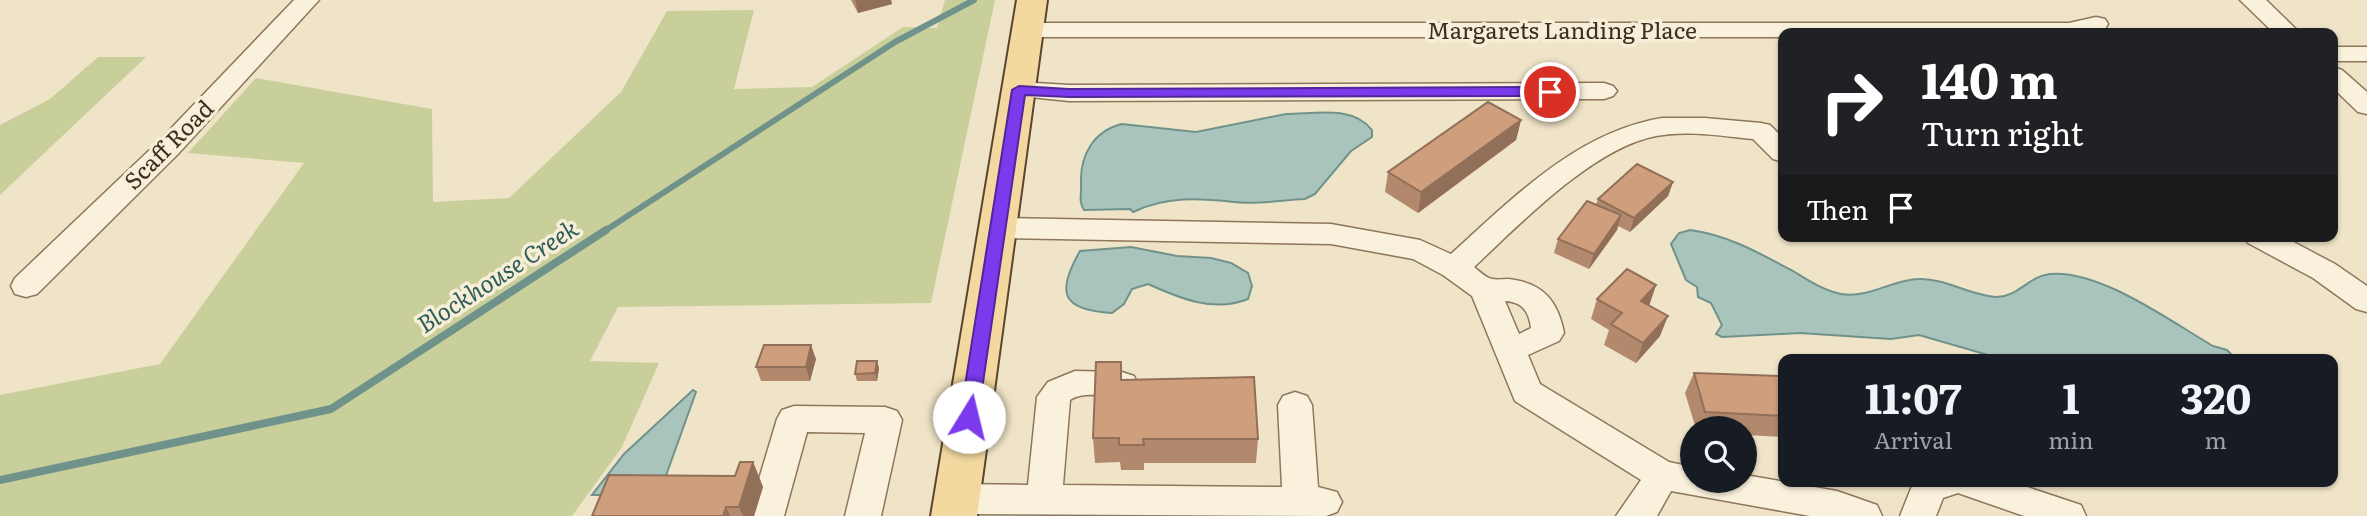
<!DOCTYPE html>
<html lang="en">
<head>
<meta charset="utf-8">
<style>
	body { margin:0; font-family:Literata,serif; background:#242831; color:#f1f3f6; height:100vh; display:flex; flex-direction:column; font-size:26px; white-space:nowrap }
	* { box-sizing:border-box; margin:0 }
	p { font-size:23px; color:#9ea1a6 }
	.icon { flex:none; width:38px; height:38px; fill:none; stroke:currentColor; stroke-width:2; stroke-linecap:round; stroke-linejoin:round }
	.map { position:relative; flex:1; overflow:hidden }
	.drawer { position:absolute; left:1778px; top:354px; width:560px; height:133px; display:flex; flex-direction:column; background:#171b24; border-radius:14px; box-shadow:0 2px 5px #0004 }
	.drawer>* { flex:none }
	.top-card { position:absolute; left:1778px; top:28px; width:560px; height:214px; border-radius:14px; box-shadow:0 2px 5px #0004; background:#202124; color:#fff; overflow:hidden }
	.buttons { position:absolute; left:1680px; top:416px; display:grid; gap:14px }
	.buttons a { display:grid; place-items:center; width:77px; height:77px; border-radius:50%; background:#171b24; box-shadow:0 2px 5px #0004; font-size:35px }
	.pin { position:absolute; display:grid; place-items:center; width:60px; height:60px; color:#fff; margin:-30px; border:4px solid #fff; border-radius:50%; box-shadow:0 2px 7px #0007 }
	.me { position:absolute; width:77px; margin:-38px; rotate:9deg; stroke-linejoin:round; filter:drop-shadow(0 0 5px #0008) }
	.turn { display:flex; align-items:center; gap:24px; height:147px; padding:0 28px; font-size:32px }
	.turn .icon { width:91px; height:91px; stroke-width:2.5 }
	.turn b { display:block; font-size:49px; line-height:60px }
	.then { display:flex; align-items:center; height:66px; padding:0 28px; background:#0003; gap:14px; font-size:26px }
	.eta { display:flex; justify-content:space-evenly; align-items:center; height:119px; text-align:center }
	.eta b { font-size:42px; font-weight:700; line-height:49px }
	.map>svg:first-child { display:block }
	.green { fill:#c9cf9b }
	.water { fill:#a9c4bc; stroke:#6f938a; stroke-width:2 }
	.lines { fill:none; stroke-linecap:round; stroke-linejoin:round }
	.stream-far1 { stroke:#6f938a; stroke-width:6 }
	.stream { stroke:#6f938a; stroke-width:8 }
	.minor-casing { stroke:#8d765c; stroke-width:3 }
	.major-casing { stroke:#5b4430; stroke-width:4 }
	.minor { fill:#faf1dc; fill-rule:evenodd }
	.major { fill:#f3d9a0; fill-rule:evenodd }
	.wall { fill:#b2896c }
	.shaded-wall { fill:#916f58 }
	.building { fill:#cf9f7d; stroke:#916f58; stroke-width:2 }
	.route { fill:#7c3aed; stroke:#51269a; stroke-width:2 }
	.labels { text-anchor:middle; stroke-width:7; stroke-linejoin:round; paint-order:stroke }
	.street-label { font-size:23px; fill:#3d2e20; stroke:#f7eed8 }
	.water-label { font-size:24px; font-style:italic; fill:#2f5d5a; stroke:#f7eed8 }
</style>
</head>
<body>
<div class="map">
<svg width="2367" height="516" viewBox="0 0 2367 516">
	<rect width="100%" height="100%" fill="#f0e4c8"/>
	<g class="green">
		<polygon points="945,0 995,0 931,303 618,307 590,361 659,363 622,447 572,516 0,516 0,395 160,364 304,163 188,153 256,78 432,109 433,202 509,198 621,92 667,11 754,10 734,89 812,87 903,27 937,28"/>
		<polygon points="98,57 146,57 0,195 0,125 50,99"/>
	</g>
	<g class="water">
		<path d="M1286,114C1315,114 1352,105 1372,130V137L1351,151L1315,194L1305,199C1283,200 1256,205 1234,202C1199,198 1166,196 1133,212L1130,209L1084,210C1078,201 1082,193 1081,183C1080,156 1093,131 1122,124L1196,132Z"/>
		<path d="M1690,230C1728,235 1759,253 1793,271C1808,280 1824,291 1841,294C1868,299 1893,279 1919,279C1945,278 1971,296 1997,297C2018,297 2029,276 2050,274C2099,269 2170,321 2213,346L2227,350L2236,359H2002L1919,335L1891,339L1800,333L1722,337L1716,334L1722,325L1711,303L1698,297L1697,287L1686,280L1671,244L1679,233Z"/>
		<path d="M1131,247L1177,256L1211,258L1231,263L1248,273L1252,286L1248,299C1214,313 1179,298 1148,284L1132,289L1124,304L1112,313C1061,310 1056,293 1080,251Z"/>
		<polygon points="693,390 696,392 659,495 592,495 624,454"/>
	</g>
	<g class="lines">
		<polyline class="stream-far1" points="603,232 895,42 974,0"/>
		<polyline class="stream" points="0,480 331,409 606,230"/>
		<g class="minor-casing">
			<g id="minor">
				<polygon points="294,0 319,0 178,154 37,294 26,297 15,294 11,286 15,278 158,142"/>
				<polygon points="2240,0 2266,0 2300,33 2274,33"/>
				<polygon points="2096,17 2105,19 2108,24 2105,29 2087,33 1783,33 1783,37 1028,37 1019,35 1016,30 1019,25 1028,23 2069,23"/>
				<rect x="2333" y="47" width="34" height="14"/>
				<polygon points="2333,67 2342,70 2367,92 2367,114 2358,112 2333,88"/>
				<polygon points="1019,82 1069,85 1604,83 1613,86 1617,91 1613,96 1604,99 1069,101 1010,95 1006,90 1010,85"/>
				<path d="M1662,118H1705L1761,123L1770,125L1783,138V162L1773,159L1753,139C1721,136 1688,130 1656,136C1593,148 1520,224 1474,267C1479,271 1486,278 1492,279C1498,280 1504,279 1509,279C1543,283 1558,301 1564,333L1559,341L1528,355L1540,384L1669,462L1692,467V481H1745V475L1837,491L1877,505L1882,516H1810L1671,491L1657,516H1616L1641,480L1515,401L1472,296L1443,275L1413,259L1331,244L998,238L988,235L983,228L988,221L998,218L1331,224L1420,240L1451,254C1513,198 1577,132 1662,118ZM1505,301C1522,302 1529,311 1531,328L1519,334Z"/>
				<polygon points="2244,236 2282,236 2335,264 2367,286 2367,312 2356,309 2313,278 2248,243"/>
				<path d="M1075,371L1122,372L1134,376L1138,385L1134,394C1114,400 1087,389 1070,400L1063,485L1282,487L1278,405L1283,396L1295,392L1307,396L1312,405L1318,487L1337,492L1342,502L1337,512L1326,516L956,514L943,509L938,499L943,489L956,484L1028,485L1037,397L1048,382Z"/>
				<polygon points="794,406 885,407 897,411 902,420 881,516 845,516 865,433 807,432 784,516 748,516 777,419 782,410"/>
				<polygon points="1914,481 2009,481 2081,505 2086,516 2024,516 1958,493 1943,498 1936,516 1900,516"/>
			</g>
		</g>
		<g class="major-casing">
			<polygon id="major" points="1017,0 1047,0 977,516 931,516"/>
		</g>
		<use href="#minor" class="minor"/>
		<use href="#major" class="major"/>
	</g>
	<g class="wall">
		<polygon points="851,0 891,0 892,4 858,13"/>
		<polygon points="1521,120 1516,140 1418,213 1385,192 1388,172"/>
		<polygon points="1673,182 1668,196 1630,232 1618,226 1617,230 1589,269 1554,253 1558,239 1596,205 1598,199"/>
		<polygon points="1656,285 1649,305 1660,336 1636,363 1604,345 1609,330 1591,319 1597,299"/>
		<polygon points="816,359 810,381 761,381 756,367"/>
		<polygon points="877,361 879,368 877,381 857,381 855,374"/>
		<polygon points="1694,373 1783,376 1783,437 1745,435 1745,429 1696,429 1685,393"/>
		<polygon points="1122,380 1258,439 1256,463 1144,463 1144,470 1121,470 1120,462 1095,463 1093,438"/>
		<polygon points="753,462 763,487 754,516 592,516 735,476"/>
	</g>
	<g class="shaded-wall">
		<polygon points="855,0 891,0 892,4 858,13"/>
		<polygon points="1521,120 1516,140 1418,213 1421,192"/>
		<polygon points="1673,182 1668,196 1630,232 1634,218"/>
		<polygon points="1621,215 1617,230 1589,269 1594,254"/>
		<polygon points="1656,285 1649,306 1641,301"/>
		<polygon points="1668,316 1660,336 1636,363 1643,343"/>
		<polygon points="811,345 816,359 810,381 806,367"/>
		<polygon points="877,361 879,368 877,381 875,373"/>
		<polygon points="753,462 763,487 754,516 743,516 739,507"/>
		<polygon points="726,507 730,516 723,516"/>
	</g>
	<g class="building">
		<polygon points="1488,102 1521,120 1421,192 1388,172"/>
		<polygon points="1637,164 1673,182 1634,218 1598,199"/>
		<polygon points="1587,201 1621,215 1594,254 1558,239"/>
		<polygon points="1627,269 1656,285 1641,301 1668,316 1643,343 1611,324 1622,313 1597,299"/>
		<polygon points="764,345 811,345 806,367 756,367"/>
		<polygon points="857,361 877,361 875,373 855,374"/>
		<polygon points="1096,362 1121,362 1121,380 1254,377 1258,439 1143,439 1144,445 1119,445 1119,438 1093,438"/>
		<polygon points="1694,373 1783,376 1783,416 1705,412"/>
		<polygon points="740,462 753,462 739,507 726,507 723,516 592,516 609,475 735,476"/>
	</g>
	<polygon class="route" points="1019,86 1069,89 1550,87 1557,92 1550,96 1069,97 1025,95 978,417 975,422 962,422 960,417 1012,90"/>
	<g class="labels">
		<g class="street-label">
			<text x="1562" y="39">Margarets Landing Place</text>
			<text transform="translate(169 145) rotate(-45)" y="8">Scaff Road</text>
		</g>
		<g class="water-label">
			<text transform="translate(498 277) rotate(-33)" y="8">Blockhouse Creek</text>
		</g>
	</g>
</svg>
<div class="buttons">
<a><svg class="icon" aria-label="search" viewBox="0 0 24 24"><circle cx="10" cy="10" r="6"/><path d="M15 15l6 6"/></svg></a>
</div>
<div class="pin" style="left:1550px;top:92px;background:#d93025"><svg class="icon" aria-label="arrive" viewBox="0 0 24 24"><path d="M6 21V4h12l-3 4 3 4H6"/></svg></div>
<svg class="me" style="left:969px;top:417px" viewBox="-20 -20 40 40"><circle r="19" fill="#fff"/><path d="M0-13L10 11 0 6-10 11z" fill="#7c3aed"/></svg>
<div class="top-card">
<div class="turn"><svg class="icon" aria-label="right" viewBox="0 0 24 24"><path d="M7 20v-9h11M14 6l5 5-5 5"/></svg><div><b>140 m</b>Turn right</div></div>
<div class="then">Then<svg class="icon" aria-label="arrive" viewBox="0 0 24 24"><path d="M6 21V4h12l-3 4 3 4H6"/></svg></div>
</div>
<section class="drawer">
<div class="eta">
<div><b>11:07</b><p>Arrival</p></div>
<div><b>1</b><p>min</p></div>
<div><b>320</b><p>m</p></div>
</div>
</section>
</div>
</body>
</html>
